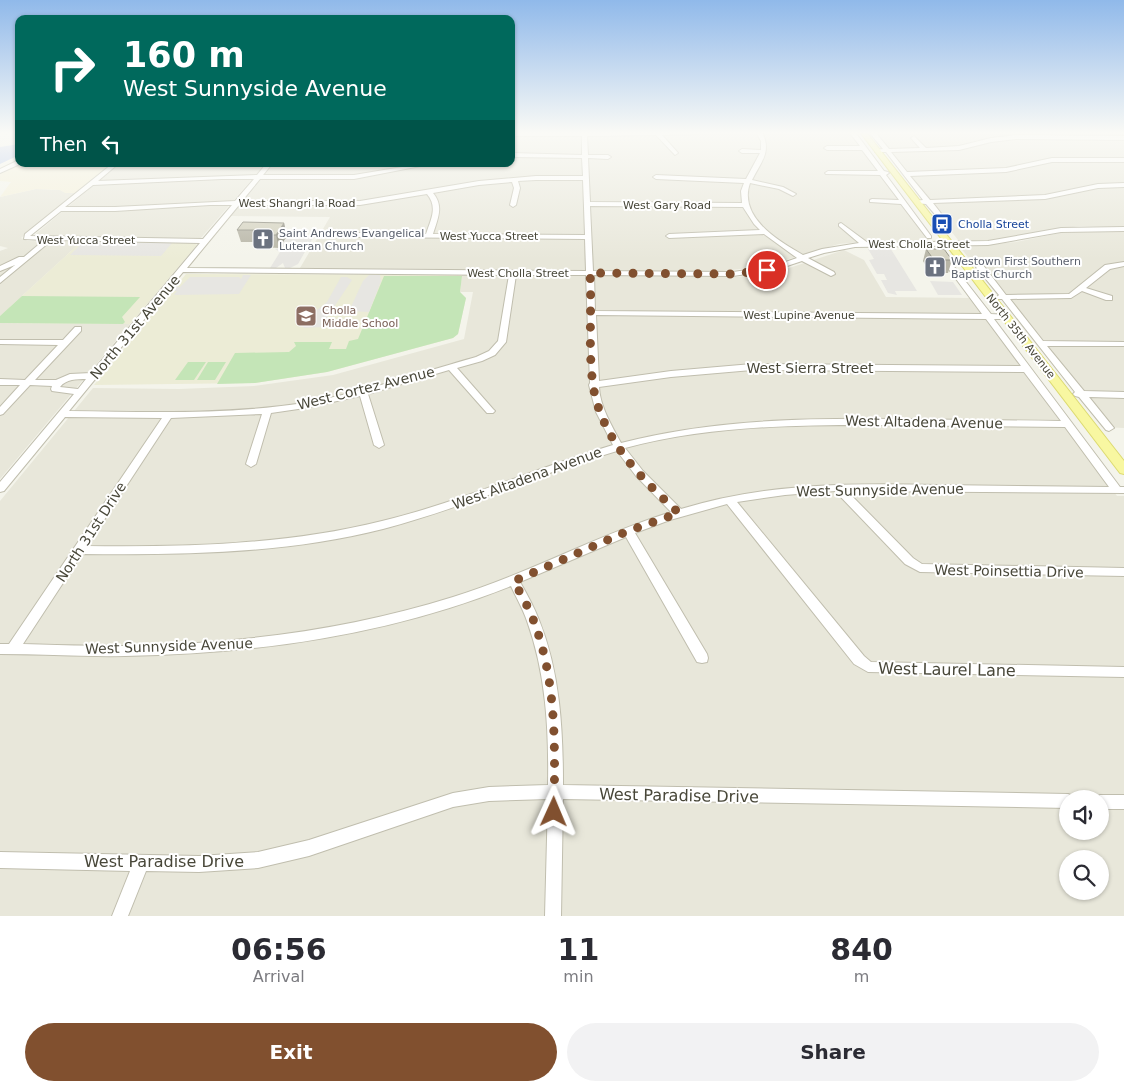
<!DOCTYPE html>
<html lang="en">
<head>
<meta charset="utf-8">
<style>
	body { margin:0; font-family:"DejaVu Sans",sans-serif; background:#f2f2f3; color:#2b2b33; height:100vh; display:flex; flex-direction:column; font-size:19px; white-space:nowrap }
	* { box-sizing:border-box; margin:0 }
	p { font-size:16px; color:#7c7c81 }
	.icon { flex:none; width:28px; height:28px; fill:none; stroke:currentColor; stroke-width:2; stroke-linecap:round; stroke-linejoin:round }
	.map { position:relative; height:916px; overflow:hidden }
	.sheet { display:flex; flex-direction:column; background:#fff; flex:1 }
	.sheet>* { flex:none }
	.top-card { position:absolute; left:15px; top:15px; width:500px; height:152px; border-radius:10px; box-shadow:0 1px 4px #0004; background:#00695c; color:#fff; overflow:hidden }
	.tools { position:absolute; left:1059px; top:790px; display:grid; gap:10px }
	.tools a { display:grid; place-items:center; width:50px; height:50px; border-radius:50%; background:#fff; box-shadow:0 1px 4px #0004; font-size:25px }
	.pin { position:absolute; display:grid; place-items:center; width:42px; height:42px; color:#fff; margin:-21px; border:2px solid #fff; border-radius:50%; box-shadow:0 1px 5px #0007 }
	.me { position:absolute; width:55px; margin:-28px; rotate:1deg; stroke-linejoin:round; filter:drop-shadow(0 0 4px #0008) }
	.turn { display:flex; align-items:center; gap:18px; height:105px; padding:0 25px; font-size:22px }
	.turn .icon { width:65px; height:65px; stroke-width:2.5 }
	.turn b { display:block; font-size:35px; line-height:42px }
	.then { display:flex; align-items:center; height:48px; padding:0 25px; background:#0003; gap:10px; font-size:19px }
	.eta { display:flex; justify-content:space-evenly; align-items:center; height:85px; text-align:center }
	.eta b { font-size:30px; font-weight:600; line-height:35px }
	.button { display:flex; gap:10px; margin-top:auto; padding:10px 25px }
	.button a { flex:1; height:58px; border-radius:30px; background:#81502f; color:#fff; font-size:20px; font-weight:600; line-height:58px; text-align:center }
	.button a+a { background:#f2f2f3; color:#2b2b33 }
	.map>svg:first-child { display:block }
	.residential { fill:#e8e7da; fill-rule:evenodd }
	.commercial { fill:#f4f0d8 }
	.education { fill:#ececd6 }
	.green { fill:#c4e5b7 }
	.parking { fill:#e7e6e2 }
	.water { fill:#acc0ec }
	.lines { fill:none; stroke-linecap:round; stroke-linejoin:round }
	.minor-casing { stroke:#c0beae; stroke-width:2 }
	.major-casing { stroke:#dcda71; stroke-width:2 }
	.minor { fill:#fff; fill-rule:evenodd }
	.major { fill:#f8f7a1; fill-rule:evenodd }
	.wall { fill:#b7b5a6 }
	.shaded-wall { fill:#959487 }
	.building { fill:#d5d3c1; stroke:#959487 }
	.route { stroke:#81502f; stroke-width:9; stroke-dasharray:0 16.2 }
	.labels { text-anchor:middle; stroke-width:4; stroke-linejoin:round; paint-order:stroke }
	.far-street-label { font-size:11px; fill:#484739; stroke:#fff }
	.far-transit-label { font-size:11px; fill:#164399; stroke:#fff; text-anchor:start }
	.far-worship-label { font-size:11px; fill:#5b616d; stroke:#fff; text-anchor:start }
	.far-education-label { font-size:11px; fill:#785e54; stroke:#fff; text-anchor:start }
	.street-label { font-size:14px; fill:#484739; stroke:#fff }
	.near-street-label { font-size:16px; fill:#484739; stroke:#fff }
</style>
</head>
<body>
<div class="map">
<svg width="1124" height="916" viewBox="0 0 1124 916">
	<rect width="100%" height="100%" fill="#f4f4eb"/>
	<g class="residential">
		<polygon points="511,132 850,132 930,241 871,241 839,244 766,266 723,271 300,268 330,217 231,216 274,164 511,164"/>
		<polygon points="874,132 1124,132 1124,227 1079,226 996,240 958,240"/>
		<polygon points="119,164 265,164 201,238 32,237"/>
		<polygon points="36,189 60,190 66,193 75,193 21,238 28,241 81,242 0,316 0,251 8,248 0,246 0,197"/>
		<polygon points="1085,231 1124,231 1124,428 1102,427 960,247 1016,242 1060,233"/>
		<path d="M844,250L864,260L886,297L972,298L1117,496H1124V916H0V501L93,388L179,389L254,386L333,375L464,339L473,292H460L462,275L738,277L786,269ZM1068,799H1100V831H1068ZM1068,859H1100V891H1068Z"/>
		<polygon points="0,323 130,324 0,479"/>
	</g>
	<polygon class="commercial" points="23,164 111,164 75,193 65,193 60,190 36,189 0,197 11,182 0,181 0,174"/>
	<g class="education">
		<polygon points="81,242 193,242 197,245 130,324 0,323 0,316"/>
		<polygon points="186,274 462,275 460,292 466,298 458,334 453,338 327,372 255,383 94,385"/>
	</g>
	<g class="green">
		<polygon points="384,276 462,276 460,292 466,298 458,334 453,338 327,372 255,383 217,384 235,353 289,352 296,346 294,342 332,342 329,349 346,349 349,341 358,339"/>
		<polygon points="22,296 140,297 122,317 125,322 123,324 0,323 0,316"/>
		<polygon points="188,362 206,362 194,380 175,380"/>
		<polygon points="208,362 226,362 215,380 197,380"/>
	</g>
	<g class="parking">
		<polygon points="287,236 314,236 298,264 290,268 285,268 283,263 276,268 270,268 280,252 275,249 279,248"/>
		<polygon points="83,242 172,243 161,256 70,255"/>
		<polygon points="889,246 917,291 895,291 897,295 888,293 881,280 887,280 884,274 877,274 869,260 874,259 868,249"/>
		<polygon points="243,275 251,275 239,294 174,295 177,291 173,291 176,287 180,287 190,277 239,277 241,279"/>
		<polygon points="369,275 380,275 381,281 369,312 349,311 363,281"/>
		<polygon points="341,277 347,277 352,280 324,322 318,323 325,323 323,327 303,328 313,313 327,302"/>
		<polygon points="930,281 953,282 962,295 938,295"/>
	</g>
	<polygon class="water" points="19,144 19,155 0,164 0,147"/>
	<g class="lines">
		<g class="minor-casing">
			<g id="minor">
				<path d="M511,132H701L698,134L662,135L678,153L675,155L656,135L587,136L588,155H608L611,157L608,159L588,158L590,202L742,203L741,191L744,183L656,179L653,177L656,175L746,179L760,153H742L739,151L742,149L761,150V141L756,132H762C772,152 761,162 752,180L783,187L796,194L793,196L779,189L750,183C738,217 778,241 803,255L822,249L859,243L839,226V224L841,223L868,243L988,241L1061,228L1124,227V231L1061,232L988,245L855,247L824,253L808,258L834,272L835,274L831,276L802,261L775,270L733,276L594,275L595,311L982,314L939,256L945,255L991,314L1009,315V319H994L1120,487H1124V493L847,491L913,558L922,564L1124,568V576L920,572L905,564L835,491L785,495L737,502L864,656L871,662L1124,667V677L868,672L854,664L727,504L670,520L635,533L707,654L708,658L707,662L702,663L697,662L626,537L520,582C527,594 534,607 539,620C560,672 563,729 563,785L1068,794L1073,796L1075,799H1068V808L563,799L561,916H545L548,799L489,801L453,807L309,856L258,868L199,872L146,871L128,916H112L130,871L0,868V852L199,856L258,852L309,840L453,793L489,787L548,785C549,729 546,674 527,621C523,609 516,597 511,586C389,635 255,654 125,656C83,657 42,654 0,654V644H9L162,418L65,417L4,491L0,492V482L74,394L52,391L51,389L52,386L30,385L3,414L0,415V407L20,385H0V379L25,380L58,345L0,344V340H63L75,327H81V331L35,380H56L70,374L91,373L200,243L52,240L0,283V277L15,265L0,271V266L19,257H24L44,240L24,239L25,234L112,164H118L98,181L257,175L266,164H272L263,175H354L420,164H431L354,179H260L242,201H360L479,181L536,176H583L582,158L511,157V153L582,155V136H511ZM222,179H254L235,201L115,207H65L93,185ZM536,180H583L585,235L433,234C438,218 444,206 433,193L479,185L512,182L514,188L510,205L513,207L516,205L520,188L518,181ZM427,194C438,207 431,219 426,234L358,233L355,235L358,237L585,239L586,271L187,268L239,205H360ZM210,205H232L203,239L30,236L61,211H115ZM590,206L743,207L754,224L760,230L669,234L666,236L669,238L764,234L797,258L774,266L733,272L593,271ZM183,272L509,275L498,341L489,351L476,357C419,373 363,393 304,403C226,415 148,412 69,411ZM516,275H586L590,383L589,385L596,412L613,445C535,468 461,502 382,521C286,545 186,547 87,546L171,418L262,414L246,464L251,467L256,464L271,413L305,408L360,396L374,445L379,448L384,445L368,394L449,370L487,413H493L495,411L493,409L457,368L482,361L495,355L506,342ZM596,315L986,319L1021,366L752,364L671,371L599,381ZM752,370L1024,372L1061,421C1005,420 949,420 893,419C801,418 711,420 621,443C612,426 600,407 599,387L671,377ZM86,379L78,389L60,387C66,379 77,379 86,379ZM865,425L1065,427L1109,487C1052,486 995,486 938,485C851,483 765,483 681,509L643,471L625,448C703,427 784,425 865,425ZM617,451L636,476L671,512C597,535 528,574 453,597C348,630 236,644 125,646C91,646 57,645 23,644L82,554C182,555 285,554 383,529C463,508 538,474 617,451Z"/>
				<polygon points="849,132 855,132 884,171 888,172 889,173 886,175 931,236 931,238 927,238 901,204 870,202 870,200 872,199 899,200 880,175 826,174 825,173 828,171 878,171 862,150 827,150 824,148 827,146 860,146"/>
				<polygon points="869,132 875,132 889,149 920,148 911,138 914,136 926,148 959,146 991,138 1016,135 1124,136 1124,140 1016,139 991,142 959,150 891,152 907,172 1006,168 1052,158 1124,158 1124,162 1052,162 1006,172 910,176 930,200 1045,195 1098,184 1124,183 1124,187 1098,188 1045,199 933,203 950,225 947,227 945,226 926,204 915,203 915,201 923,200 886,152 875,152 875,150 883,149"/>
				<polygon points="19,160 20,164 0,173 0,169"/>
				<polygon points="1124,262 1124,266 1110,269 1086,288 1112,296 1112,300 1106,300 1082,291 1071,298 1010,299 1043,341 1124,342 1124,346 1047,346 1084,391 1124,392 1124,398 1089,397 1114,428 1109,431 1106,430 1079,397 1075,396 1073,394 1075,392 1002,299 998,299 997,297 999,295 976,267 983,265 1006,295 1069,294 1105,265"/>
				<polygon points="1100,795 1124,795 1124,809 1100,809 1100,799 1094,799"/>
			</g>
		</g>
		<g class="major-casing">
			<polygon id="major" points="860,132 866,132 1124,461 1124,474 1120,473"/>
		</g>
		<use href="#minor" class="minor"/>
		<use href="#major" class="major"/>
	</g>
	<g class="wall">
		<polygon points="284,223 287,236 279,248 262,247 261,242 241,242 237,230"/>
		<polygon points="926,249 952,260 948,273 930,273 923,261"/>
	</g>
	<polygon class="shaded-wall" points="284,223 287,236 279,248 276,235"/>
	<g class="building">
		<polygon points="243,222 284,223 276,235 259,235 263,230 237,230"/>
		<polygon points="926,249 944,249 952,260 934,260"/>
	</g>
	<linearGradient id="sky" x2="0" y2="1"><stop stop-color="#90b9ea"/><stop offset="0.51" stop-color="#fafaf6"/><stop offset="1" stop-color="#fafaf6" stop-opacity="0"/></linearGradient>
	<rect width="1124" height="260" fill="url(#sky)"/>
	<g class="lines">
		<path class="route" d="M554,812C555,747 557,681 533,619C528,606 520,593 514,581L628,531L679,513C640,478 601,438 593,385C588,349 592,310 590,273L733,274L767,270"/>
	</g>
	<defs>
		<g id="bus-square" transform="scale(1.125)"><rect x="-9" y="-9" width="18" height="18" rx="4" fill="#1a4fb4" stroke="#fff"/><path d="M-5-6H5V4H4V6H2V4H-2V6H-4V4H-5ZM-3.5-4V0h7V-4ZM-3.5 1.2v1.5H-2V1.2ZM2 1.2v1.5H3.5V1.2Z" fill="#fff"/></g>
		<g id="church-square" transform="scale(1.125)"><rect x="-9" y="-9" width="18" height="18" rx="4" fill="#6b7280" stroke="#fff"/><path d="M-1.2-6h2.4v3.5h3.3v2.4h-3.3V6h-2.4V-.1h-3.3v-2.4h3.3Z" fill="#fff"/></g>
		<g id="school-square" transform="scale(1.125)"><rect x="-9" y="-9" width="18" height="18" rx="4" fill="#8d6e63" stroke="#fff"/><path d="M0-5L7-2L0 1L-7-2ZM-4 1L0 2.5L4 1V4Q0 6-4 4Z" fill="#fff"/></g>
	</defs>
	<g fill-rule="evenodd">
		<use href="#bus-square" x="942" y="224"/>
		<use href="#church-square" x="263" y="239"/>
		<use href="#church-square" x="935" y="267"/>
		<use href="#school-square" x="306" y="316"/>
	</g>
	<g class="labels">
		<g class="far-street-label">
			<text x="297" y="207">West Shangri la Road</text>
			<text x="667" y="209">West Gary Road</text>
			<text x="489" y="240">West Yucca Street</text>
			<text x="86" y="244">West Yucca Street</text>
			<text x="919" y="248">West Cholla Street</text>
			<text x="518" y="277">West Cholla Street</text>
			<text x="799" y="319">West Lupine Avenue</text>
			<text transform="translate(1021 336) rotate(52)" y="4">North 35th Avenue</text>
		</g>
		<g class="far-transit-label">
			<text x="958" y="228">Cholla Street</text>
		</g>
		<g class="far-worship-label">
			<text x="279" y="237">Saint Andrews Evangelical<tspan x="279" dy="13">Luteran Church</tspan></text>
			<text x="951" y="265">Westown First Southern<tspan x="951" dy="13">Baptist Church</tspan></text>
		</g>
		<g class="far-education-label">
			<text x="322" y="314">Cholla<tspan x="322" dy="13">Middle School</tspan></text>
		</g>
		<g class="street-label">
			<text transform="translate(135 327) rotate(-50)" y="5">North 31st Avenue</text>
			<text x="810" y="373">West Sierra Street</text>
			<text transform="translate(366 388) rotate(-14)" y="5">West Cortez Avenue</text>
			<text transform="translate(924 422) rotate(1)" y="5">West Altadena Avenue</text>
			<text transform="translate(527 478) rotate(-20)" y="5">West Altadena Avenue</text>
			<text transform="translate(880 490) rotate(-1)" y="5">West Sunnyside Avenue</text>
			<text transform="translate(91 532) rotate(-57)" y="5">North 31st Drive</text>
			<text transform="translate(1009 571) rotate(1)" y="5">West Poinsettia Drive</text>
			<text transform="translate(169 646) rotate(-2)" y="5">West Sunnyside Avenue</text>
		</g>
		<g class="near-street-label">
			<text transform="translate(947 669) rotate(1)" y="6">West Laurel Lane</text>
			<text transform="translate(679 795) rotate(1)" y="6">West Paradise Drive</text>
			<text x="164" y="867">West Paradise Drive</text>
		</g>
	</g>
</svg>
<div class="tools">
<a><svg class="icon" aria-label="sound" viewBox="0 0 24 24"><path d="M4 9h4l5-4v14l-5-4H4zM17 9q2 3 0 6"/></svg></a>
<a><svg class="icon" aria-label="search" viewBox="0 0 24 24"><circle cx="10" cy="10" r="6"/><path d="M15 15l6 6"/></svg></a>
</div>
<div class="pin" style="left:767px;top:270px;background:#d93025"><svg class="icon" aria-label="arrive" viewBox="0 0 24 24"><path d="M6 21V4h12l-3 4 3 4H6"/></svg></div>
<svg class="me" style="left:554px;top:812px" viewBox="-20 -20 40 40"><path d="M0-17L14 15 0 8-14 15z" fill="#81502f" stroke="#fff" stroke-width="4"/></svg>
<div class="top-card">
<div class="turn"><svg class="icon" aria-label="right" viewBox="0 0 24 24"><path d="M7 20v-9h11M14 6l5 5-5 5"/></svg><div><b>160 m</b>West Sunnyside Avenue</div></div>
<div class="then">Then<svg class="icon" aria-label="left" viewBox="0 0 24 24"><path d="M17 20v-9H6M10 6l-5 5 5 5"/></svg></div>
</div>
</div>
<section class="sheet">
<div class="eta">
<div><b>06:56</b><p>Arrival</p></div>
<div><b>11</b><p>min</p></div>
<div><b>840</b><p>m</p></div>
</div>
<div class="button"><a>Exit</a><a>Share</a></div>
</section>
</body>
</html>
